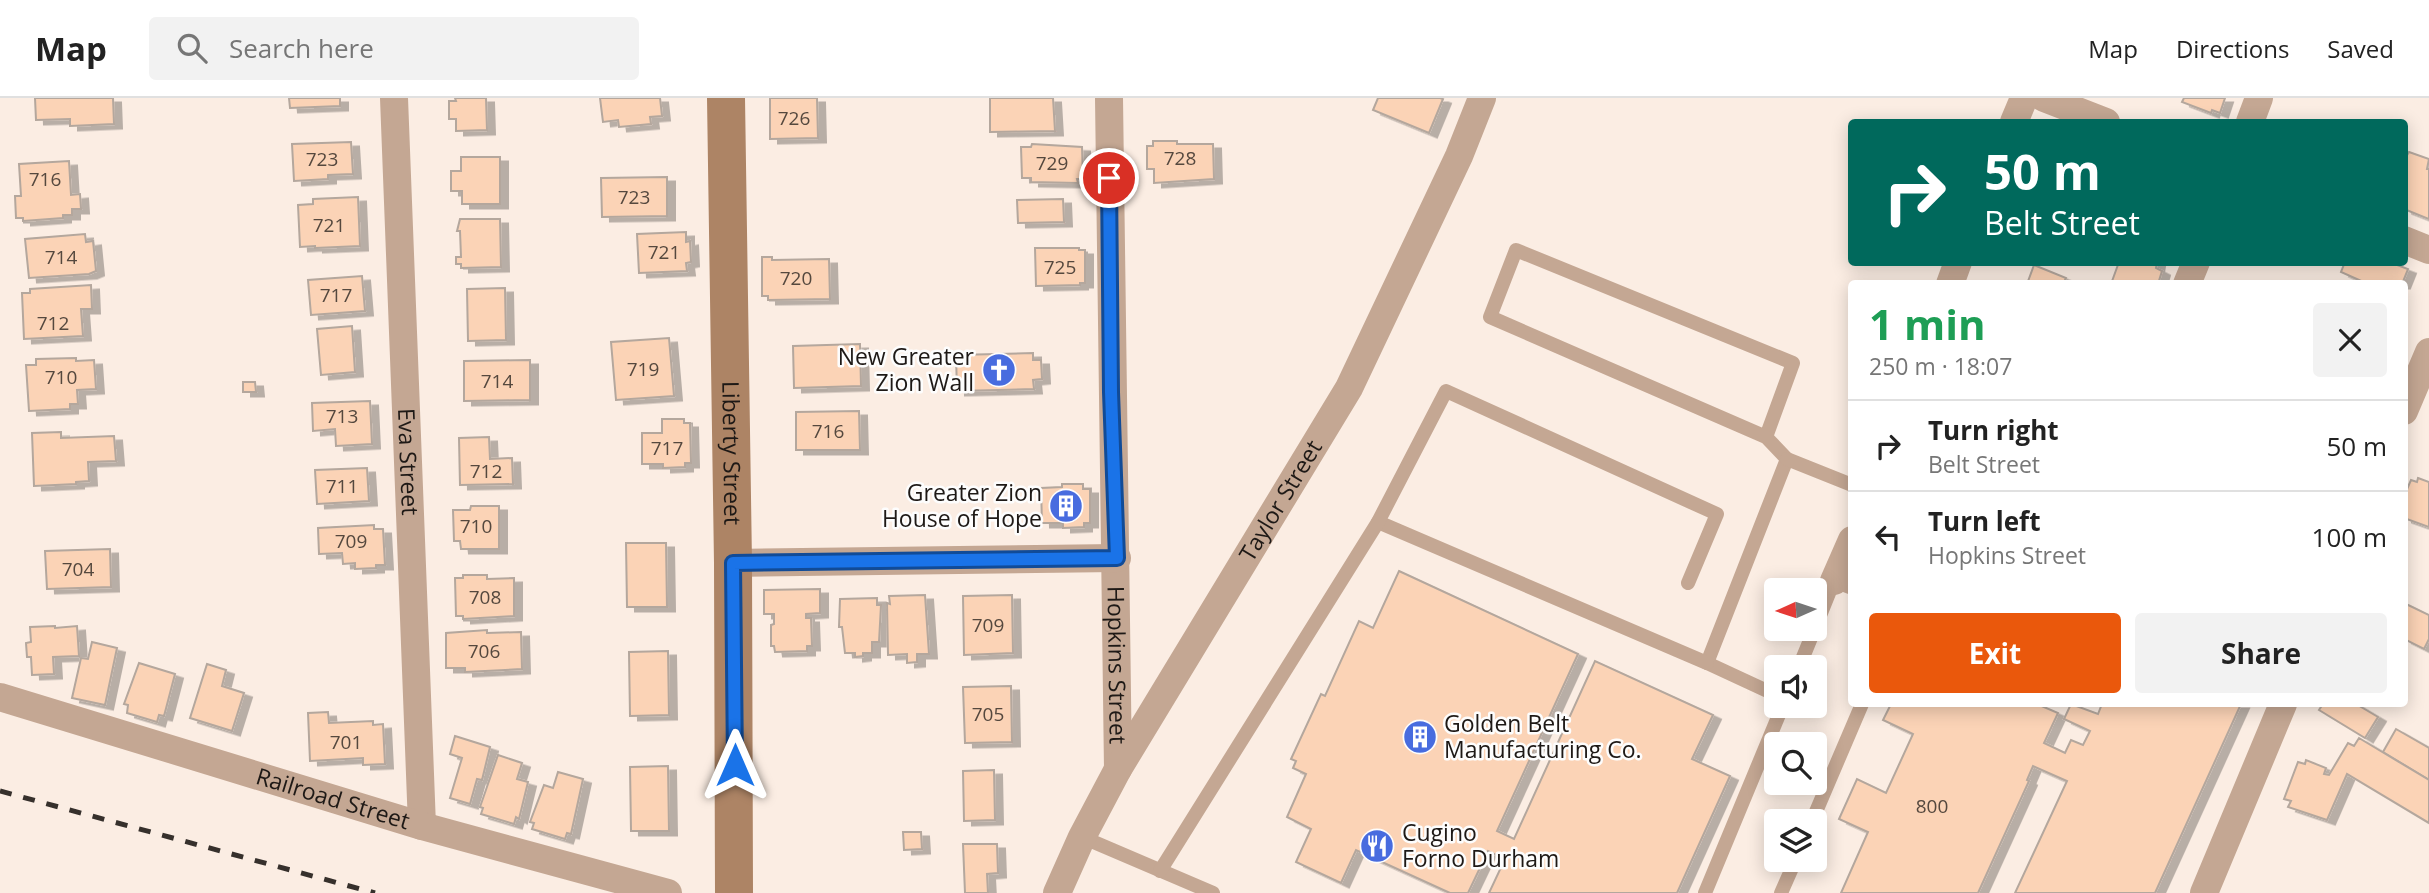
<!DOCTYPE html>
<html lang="en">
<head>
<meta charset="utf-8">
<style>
	body { margin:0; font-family:"Open Sans",sans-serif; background:#f2f2f2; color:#222; height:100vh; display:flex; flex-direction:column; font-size:26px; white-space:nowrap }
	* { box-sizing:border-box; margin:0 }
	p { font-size:23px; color:#767676 }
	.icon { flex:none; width:38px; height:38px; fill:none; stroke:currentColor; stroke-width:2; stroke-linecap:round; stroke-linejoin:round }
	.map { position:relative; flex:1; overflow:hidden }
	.sheet { position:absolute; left:1848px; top:182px; width:560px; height:427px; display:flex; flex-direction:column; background:#fff; border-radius:7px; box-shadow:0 4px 18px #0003 }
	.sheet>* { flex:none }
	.guide { position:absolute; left:1848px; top:21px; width:560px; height:147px; border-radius:7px; box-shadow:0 4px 18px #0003; background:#00695c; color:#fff; overflow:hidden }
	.needle { width:46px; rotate:267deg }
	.buttons { position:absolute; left:1764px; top:480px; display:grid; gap:14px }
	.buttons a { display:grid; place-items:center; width:63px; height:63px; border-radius:7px; background:#fff; box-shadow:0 4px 18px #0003; font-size:35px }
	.pin { position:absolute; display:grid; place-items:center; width:60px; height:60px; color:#fff; margin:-30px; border:4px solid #fff; border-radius:50%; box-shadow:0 2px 7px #0007 }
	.me { position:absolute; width:77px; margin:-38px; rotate:0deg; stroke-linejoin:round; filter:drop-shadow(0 0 5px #0008) }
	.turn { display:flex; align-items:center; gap:24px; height:147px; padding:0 21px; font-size:32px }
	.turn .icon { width:91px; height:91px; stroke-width:2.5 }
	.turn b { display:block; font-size:49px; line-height:60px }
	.round { display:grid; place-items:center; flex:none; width:74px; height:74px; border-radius:7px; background:#f2f2f2 }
	.head { display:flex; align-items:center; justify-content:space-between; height:119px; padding:0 21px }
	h1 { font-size:42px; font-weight:700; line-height:52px; color:#1e9e55 }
	.primary-button { display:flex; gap:14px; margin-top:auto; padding:14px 21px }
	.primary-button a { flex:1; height:80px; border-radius:7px; background:#ea580c; color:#fff; font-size:28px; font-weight:700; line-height:80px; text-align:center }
	.primary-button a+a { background:#f2f2f2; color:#222 }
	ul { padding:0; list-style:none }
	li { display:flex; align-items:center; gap:21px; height:91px; padding:0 21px; border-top:2px solid #e0e0e0 }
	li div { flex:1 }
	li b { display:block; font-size:26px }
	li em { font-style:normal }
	header { display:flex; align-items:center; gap:42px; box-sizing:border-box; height:98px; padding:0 35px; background:#fff; border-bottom:2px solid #e0e0e0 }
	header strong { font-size:33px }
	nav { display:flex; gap:38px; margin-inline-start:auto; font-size:24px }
	.search { width:490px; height:63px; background:#f2f2f2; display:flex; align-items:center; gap:18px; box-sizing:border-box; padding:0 24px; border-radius:7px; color:#767676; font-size:26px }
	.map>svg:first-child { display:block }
	.building { fill:#fbd3b6; stroke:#b4a79d; stroke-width:2; filter:url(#shadow) }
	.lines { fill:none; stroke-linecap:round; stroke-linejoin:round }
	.lane { stroke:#c4a793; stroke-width:14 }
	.street { stroke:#c4a793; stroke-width:28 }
	.secondary { stroke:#ad8465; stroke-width:38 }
	.rail { stroke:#36302c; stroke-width:5; stroke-dasharray:12 12; stroke-linecap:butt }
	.route-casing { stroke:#114b97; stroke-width:18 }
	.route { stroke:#1a73e8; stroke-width:12 }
	.labels { text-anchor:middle; stroke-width:5; stroke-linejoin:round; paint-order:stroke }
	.number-label { font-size:19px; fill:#55483e }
	.poi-label { font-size:23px; fill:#1e1916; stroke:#fdfdfd; text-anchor:end }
	.street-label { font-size:23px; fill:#1e1916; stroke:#fdfdfd }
</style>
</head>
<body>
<header>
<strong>Map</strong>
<div class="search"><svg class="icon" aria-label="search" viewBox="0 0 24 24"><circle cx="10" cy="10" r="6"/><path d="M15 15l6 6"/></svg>Search here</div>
<nav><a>Map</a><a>Directions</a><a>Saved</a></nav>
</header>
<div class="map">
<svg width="2429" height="795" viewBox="0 0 2429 795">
	<defs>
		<filter id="shadow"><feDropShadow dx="8" dy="4.5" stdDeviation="0" flood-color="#0004"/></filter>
	</defs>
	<rect width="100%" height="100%" fill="#fbede3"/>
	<g class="building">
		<polygon points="35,0 113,0 114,26 70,28 70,21 36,22"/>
		<polygon points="289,0 340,0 340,8 290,10"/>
		<polygon points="455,0 486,0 487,32 456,33 456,21 449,21 449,3 456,3"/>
		<polygon points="600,0 660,0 662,18 650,19 651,26 619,29 618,22 603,24"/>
		<polygon points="770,0 817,0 818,40 770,41"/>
		<polygon points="990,0 1053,0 1055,33 990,34"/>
		<polygon points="1378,0 1440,0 1443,1 1429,35 1373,12"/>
		<polygon points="2184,0 2225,0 2220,15 2212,12 2211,15 2182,4"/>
		<polygon points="1153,43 1177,43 1177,46 1213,46 1214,81 1154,85 1154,71 1147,71 1147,48 1153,48"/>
		<polygon points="351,44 353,76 328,77 328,81 294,83 292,46"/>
		<polygon points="1032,46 1082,49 1083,81 1077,81 1078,85 1031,84 1031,80 1022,80 1021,49 1031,49"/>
		<polygon points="2409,54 2429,61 2427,71 2429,71 2429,121 2404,111 2404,62"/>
		<polygon points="461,59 500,59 500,106 462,106 462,93 451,93 451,73 461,73"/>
		<polygon points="69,63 71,97 80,96 81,111 72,111 72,117 63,117 63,120 23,123 23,120 16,120 15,98 21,98 19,66"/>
		<polygon points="667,79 667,118 602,119 601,80"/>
		<polygon points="358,99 360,148 315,150 315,148 300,149 298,107 313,106 313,101"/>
		<polygon points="1063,101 1064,124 1018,125 1017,102"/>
		<polygon points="460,121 500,121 501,169 461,170 461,166 456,166 456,159 461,159 460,133 457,133"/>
		<polygon points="686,134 686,144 690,143 691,164 686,165 687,173 639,175 637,136"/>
		<polygon points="85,136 86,144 93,143 96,173 89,176 29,180 25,141"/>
		<polygon points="1035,150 1079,150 1079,152 1085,152 1085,185 1080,185 1080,187 1036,188"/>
		<polygon points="762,159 772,159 772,162 829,161 830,201 768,202 768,198 762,198"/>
		<polygon points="2119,164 2135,166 2136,164 2157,164 2156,170 2162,173 2158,186 2111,186"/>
		<polygon points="2345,164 2389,164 2408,171 2402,186 2368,186 2341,174"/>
		<polygon points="2034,167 2066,180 2063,186 2027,186"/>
		<polygon points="362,178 365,213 311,217 308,182"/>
		<polygon points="91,187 92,211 81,211 83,238 24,241 22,195 30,195 30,191"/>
		<polygon points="505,190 506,242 468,243 467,191"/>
		<polygon points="352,228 355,274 321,277 317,231"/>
		<polygon points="669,240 674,298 616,302 611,244"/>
		<polygon points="860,246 861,288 794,290 793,248"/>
		<polygon points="1033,255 1033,262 1041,262 1042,281 1033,282 1034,291 957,293 956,257"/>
		<polygon points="76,260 76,263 94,262 96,291 77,292 78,306 70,306 70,311 29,313 26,267 36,267 36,261"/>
		<polygon points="530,262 530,302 464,303 464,263"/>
		<polygon points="243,284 255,284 256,294 243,294"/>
		<polygon points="370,303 372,346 336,348 335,331 313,333 312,305"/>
		<polygon points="859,313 860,352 796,352 796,314"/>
		<polygon points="662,321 684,321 684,325 690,325 691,365 685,365 685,369 663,370 663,366 642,366 642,335 662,335"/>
		<polygon points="61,334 61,340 114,338 116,363 88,364 89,383 76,384 76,386 34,388 32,335"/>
		<polygon points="489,339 490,361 512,360 513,386 460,387 459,340"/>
		<polygon points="367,370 369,403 317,406 315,372"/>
		<polygon points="2418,380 2429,384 2429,429 2404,420 2404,398 2411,382 2417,384"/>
		<polygon points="1062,386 1083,386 1083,391 1090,391 1090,425 1084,425 1084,429 1063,430 1063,425 1042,425 1041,390 1062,389"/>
		<polygon points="471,408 499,408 499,451 461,451 460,443 454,443 453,412 470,412"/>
		<polygon points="374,427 374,431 383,431 385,467 376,467 376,470 355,471 355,465 343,466 342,455 319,456 318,430"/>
		<polygon points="626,445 666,445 667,509 627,509"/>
		<polygon points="110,451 111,489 47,491 45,453"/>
		<polygon points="1399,473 1578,556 1497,733 1514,741 1595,563 1713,617 1692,661 1730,678 1677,795 1489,795 1505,761 1488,753 1468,795 1450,795 1356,752 1341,785 1296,764 1311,731 1287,719 1306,676 1293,670 1296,663 1291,661 1321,596 1325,598 1359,523 1373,530"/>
		<polygon points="463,477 487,477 487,481 514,480 514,518 463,521 463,518 456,518 455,480 463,480"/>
		<polygon points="820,491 820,515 806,516 806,520 811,520 812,548 807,548 807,553 775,554 774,548 771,548 771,527 774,526 774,516 764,516 764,492"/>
		<polygon points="925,497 929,556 917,556 917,564 907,565 907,556 888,557 887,505 890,506 889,498"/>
		<polygon points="1012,497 1013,555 964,557 963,498"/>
		<polygon points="877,500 877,507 881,507 879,544 872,544 872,555 863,555 863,558 855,559 855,555 845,555 842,529 839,529 840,501"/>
		<polygon points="2404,505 2429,517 2429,541 2424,551 2404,541"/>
		<polygon points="55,528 55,530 77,528 79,558 53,559 54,576 32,577 31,559 27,559 26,545 31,544 30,529"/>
		<polygon points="487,532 487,535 521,534 522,571 465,574 465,570 446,570 446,535"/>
		<polygon points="92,544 117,550 105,607 72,600 81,560 88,561"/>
		<polygon points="668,553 669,617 630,618 629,554"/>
		<polygon points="139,565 175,576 164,618 159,617 157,624 127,615 128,607 124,606"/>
		<polygon points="207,566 226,572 222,588 244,595 232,633 190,620"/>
		<polygon points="1011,588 1012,644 965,645 963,589"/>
		<polygon points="1891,606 2037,606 2058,615 2044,645 2065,655 2071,642 2083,647 2090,633 2064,621 2071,606 2098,616 2102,606 2241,606 2155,795 2015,795 2067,683 2033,668 2027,682 2029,683 1978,795 1841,795 1868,734 1839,721 1857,681 1886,695 1913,636 1883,622"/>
		<polygon points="2323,606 2356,606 2378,619 2365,640 2319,612"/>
		<polygon points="328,614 329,625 373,623 373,627 383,626 385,666 363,667 363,660 310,663 308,615"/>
		<polygon points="2396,631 2429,650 2429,682 2383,654"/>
		<polygon points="455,638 490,649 482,682 477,681 470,706 450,700 462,660 450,656"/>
		<polygon points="2359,640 2429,682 2429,725 2347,676 2327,722 2288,709 2291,703 2284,701 2298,664 2305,666 2306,662 2326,670 2324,676 2329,677 2348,645 2354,648"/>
		<polygon points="498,657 522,665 517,681 528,684 519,721 516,719 514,726 481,716 483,710 480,709"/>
		<polygon points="668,668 669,733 631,733 630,669"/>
		<polygon points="994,672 995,722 964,723 963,673"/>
		<polygon points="558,674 583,681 571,736 567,735 565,741 532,731 534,725 530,724 544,687 553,690"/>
		<polygon points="903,734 921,734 922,751 904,752"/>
		<polygon points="963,746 997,746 998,775 987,776 988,795 965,795"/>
	</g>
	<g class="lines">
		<g class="lane">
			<polyline points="1766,339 1793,265 1516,152 1490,219 1766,339 1787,361 1707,565 1776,597"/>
			<polyline points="1787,361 1852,387"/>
			<polyline points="1378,424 1707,565"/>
			<polyline points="1815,530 1834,483 1852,490"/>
			<polyline points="1799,569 1815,530"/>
			<polyline points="1812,723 1862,606"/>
			<polyline points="1082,739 1213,795"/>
			<polyline points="1160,773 1378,424 1446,293 1717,416 1688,485"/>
			<polyline points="1705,795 1783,607"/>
			<polyline points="1781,795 1796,761"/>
		</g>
		<g class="street">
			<path id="s1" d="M394,0L422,728"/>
			<path id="s2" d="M1109,0L1118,671"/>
			<polyline points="2044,0 2106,24"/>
			<polyline points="2014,24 2024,0"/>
			<polyline points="2250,24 2259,0"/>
			<polyline points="2404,142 2429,152"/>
			<polyline points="1950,186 1958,164"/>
			<polyline points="2187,186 2196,164"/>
			<polyline points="2404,313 2429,254"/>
			<polyline points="733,465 1117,460"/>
			<polyline points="1834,483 1852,442"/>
			<path id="s3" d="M0,599L422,728L668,795"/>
			<path id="s4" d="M1057,795L1082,739L1118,671L1349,290L1459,58L1482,0"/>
			<polyline points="2204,795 2283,606"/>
		</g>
		<path class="secondary" id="s5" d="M726,0L733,465L734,795"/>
		<polyline class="rail" points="0,693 375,795"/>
	</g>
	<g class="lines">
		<g class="route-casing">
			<polyline id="route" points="735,667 733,465 1117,460 1111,294 1109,80"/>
		</g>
		<use href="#route" class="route"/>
	</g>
	<defs>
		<g id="church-disc" transform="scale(1.75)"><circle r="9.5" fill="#486cdf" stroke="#fdfdfd"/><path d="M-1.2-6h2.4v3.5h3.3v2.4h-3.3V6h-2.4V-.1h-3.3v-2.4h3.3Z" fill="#fff"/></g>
		<g id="building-disc" transform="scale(1.75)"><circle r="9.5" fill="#486cdf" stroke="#fdfdfd"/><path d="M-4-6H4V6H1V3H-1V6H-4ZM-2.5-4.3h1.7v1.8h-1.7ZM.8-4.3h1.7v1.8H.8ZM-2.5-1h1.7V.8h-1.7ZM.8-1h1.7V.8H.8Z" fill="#fff"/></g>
		<g id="restaurant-disc" transform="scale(1.75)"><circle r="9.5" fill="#486cdf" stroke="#fdfdfd"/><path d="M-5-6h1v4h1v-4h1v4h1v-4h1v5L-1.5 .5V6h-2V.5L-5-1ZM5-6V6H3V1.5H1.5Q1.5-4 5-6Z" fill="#fff"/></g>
	</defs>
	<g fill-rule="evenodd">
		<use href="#church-disc" x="999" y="272"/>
		<use href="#building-disc" x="1066" y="408"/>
		<use href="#building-disc" x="1420" y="639"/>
		<use href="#restaurant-disc" x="1377" y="748"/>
	</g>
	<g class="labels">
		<g class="number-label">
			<text x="794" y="27">726</text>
			<text x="1180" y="67">728</text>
			<text x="322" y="68">723</text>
			<text x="1052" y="72">729</text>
			<text x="45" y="88">716</text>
			<text x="634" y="106">723</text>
			<text x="329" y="134">721</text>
			<text x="664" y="161">721</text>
			<text x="61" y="166">714</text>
			<text x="1060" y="176">725</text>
			<text x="796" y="187">720</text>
			<text x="336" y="204">717</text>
			<text x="53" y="232">712</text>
			<text x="643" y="278">719</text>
			<text x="61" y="286">710</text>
			<text x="497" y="290">714</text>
			<text x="342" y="325">713</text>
			<text x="828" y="340">716</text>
			<text x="667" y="357">717</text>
			<text x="486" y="380">712</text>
			<text x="342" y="395">711</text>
			<text x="476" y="435">710</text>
			<text x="351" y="450">709</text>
			<text x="78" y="478">704</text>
			<text x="485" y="506">708</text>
			<text x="988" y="534">709</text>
			<text x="484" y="560">706</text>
			<text x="988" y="623">705</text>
			<text x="346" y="651">701</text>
			<text x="1932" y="715">800</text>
		</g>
		<g class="poi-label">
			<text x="974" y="267">New Greater<tspan x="974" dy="26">Zion Wall</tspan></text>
			<text x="1042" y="403">Greater Zion<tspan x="1042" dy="26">House of Hope</tspan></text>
			<text x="1444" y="634" text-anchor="start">Golden Belt<tspan x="1444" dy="26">Manufacturing Co.</tspan></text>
			<text x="1402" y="743" text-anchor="start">Cugino<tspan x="1402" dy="26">Forno Durham</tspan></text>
		</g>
		<g class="street-label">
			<text dy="8" stroke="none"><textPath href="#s5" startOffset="355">Liberty Street</textPath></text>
			<text dy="8" stroke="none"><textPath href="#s1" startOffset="364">Eva Street</textPath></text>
			<text dy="8" stroke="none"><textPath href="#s4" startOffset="452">Taylor Street</textPath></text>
			<text dy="8" stroke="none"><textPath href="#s2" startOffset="567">Hopkins Street</textPath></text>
			<text dy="8" stroke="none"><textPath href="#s3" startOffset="348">Railroad Street</textPath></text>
		</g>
	</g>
</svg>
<div class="buttons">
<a><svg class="needle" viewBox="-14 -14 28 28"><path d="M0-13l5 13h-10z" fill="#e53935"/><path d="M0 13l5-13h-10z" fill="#767676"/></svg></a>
<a><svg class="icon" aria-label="sound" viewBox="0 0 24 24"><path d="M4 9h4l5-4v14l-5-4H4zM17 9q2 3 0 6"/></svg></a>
<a><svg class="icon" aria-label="search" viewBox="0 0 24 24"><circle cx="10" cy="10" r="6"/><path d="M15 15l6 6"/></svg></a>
<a><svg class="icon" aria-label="layers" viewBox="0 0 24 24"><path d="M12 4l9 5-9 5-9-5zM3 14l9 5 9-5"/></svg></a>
</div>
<div class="pin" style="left:1109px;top:80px;background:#d93025"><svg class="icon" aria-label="arrive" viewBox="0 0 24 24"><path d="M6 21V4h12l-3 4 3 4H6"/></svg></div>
<svg class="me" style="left:735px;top:667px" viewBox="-20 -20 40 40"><path d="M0-17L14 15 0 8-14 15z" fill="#1a73e8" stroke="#fff" stroke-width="4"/></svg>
<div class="guide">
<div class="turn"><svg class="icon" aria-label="right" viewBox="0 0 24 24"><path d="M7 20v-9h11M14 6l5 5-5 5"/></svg><div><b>50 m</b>Belt Street</div></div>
</div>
<section class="sheet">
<div class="head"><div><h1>1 min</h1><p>250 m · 18:07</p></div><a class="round"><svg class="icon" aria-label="close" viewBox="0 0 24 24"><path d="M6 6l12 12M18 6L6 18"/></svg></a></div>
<ul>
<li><svg class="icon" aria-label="right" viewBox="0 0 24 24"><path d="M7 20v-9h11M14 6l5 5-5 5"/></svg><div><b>Turn right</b><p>Belt Street</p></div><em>50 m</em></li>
<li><svg class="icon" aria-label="left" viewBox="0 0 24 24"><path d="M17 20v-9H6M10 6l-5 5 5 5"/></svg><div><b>Turn left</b><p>Hopkins Street</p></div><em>100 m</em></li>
</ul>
<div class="primary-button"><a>Exit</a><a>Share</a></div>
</section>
</div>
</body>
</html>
